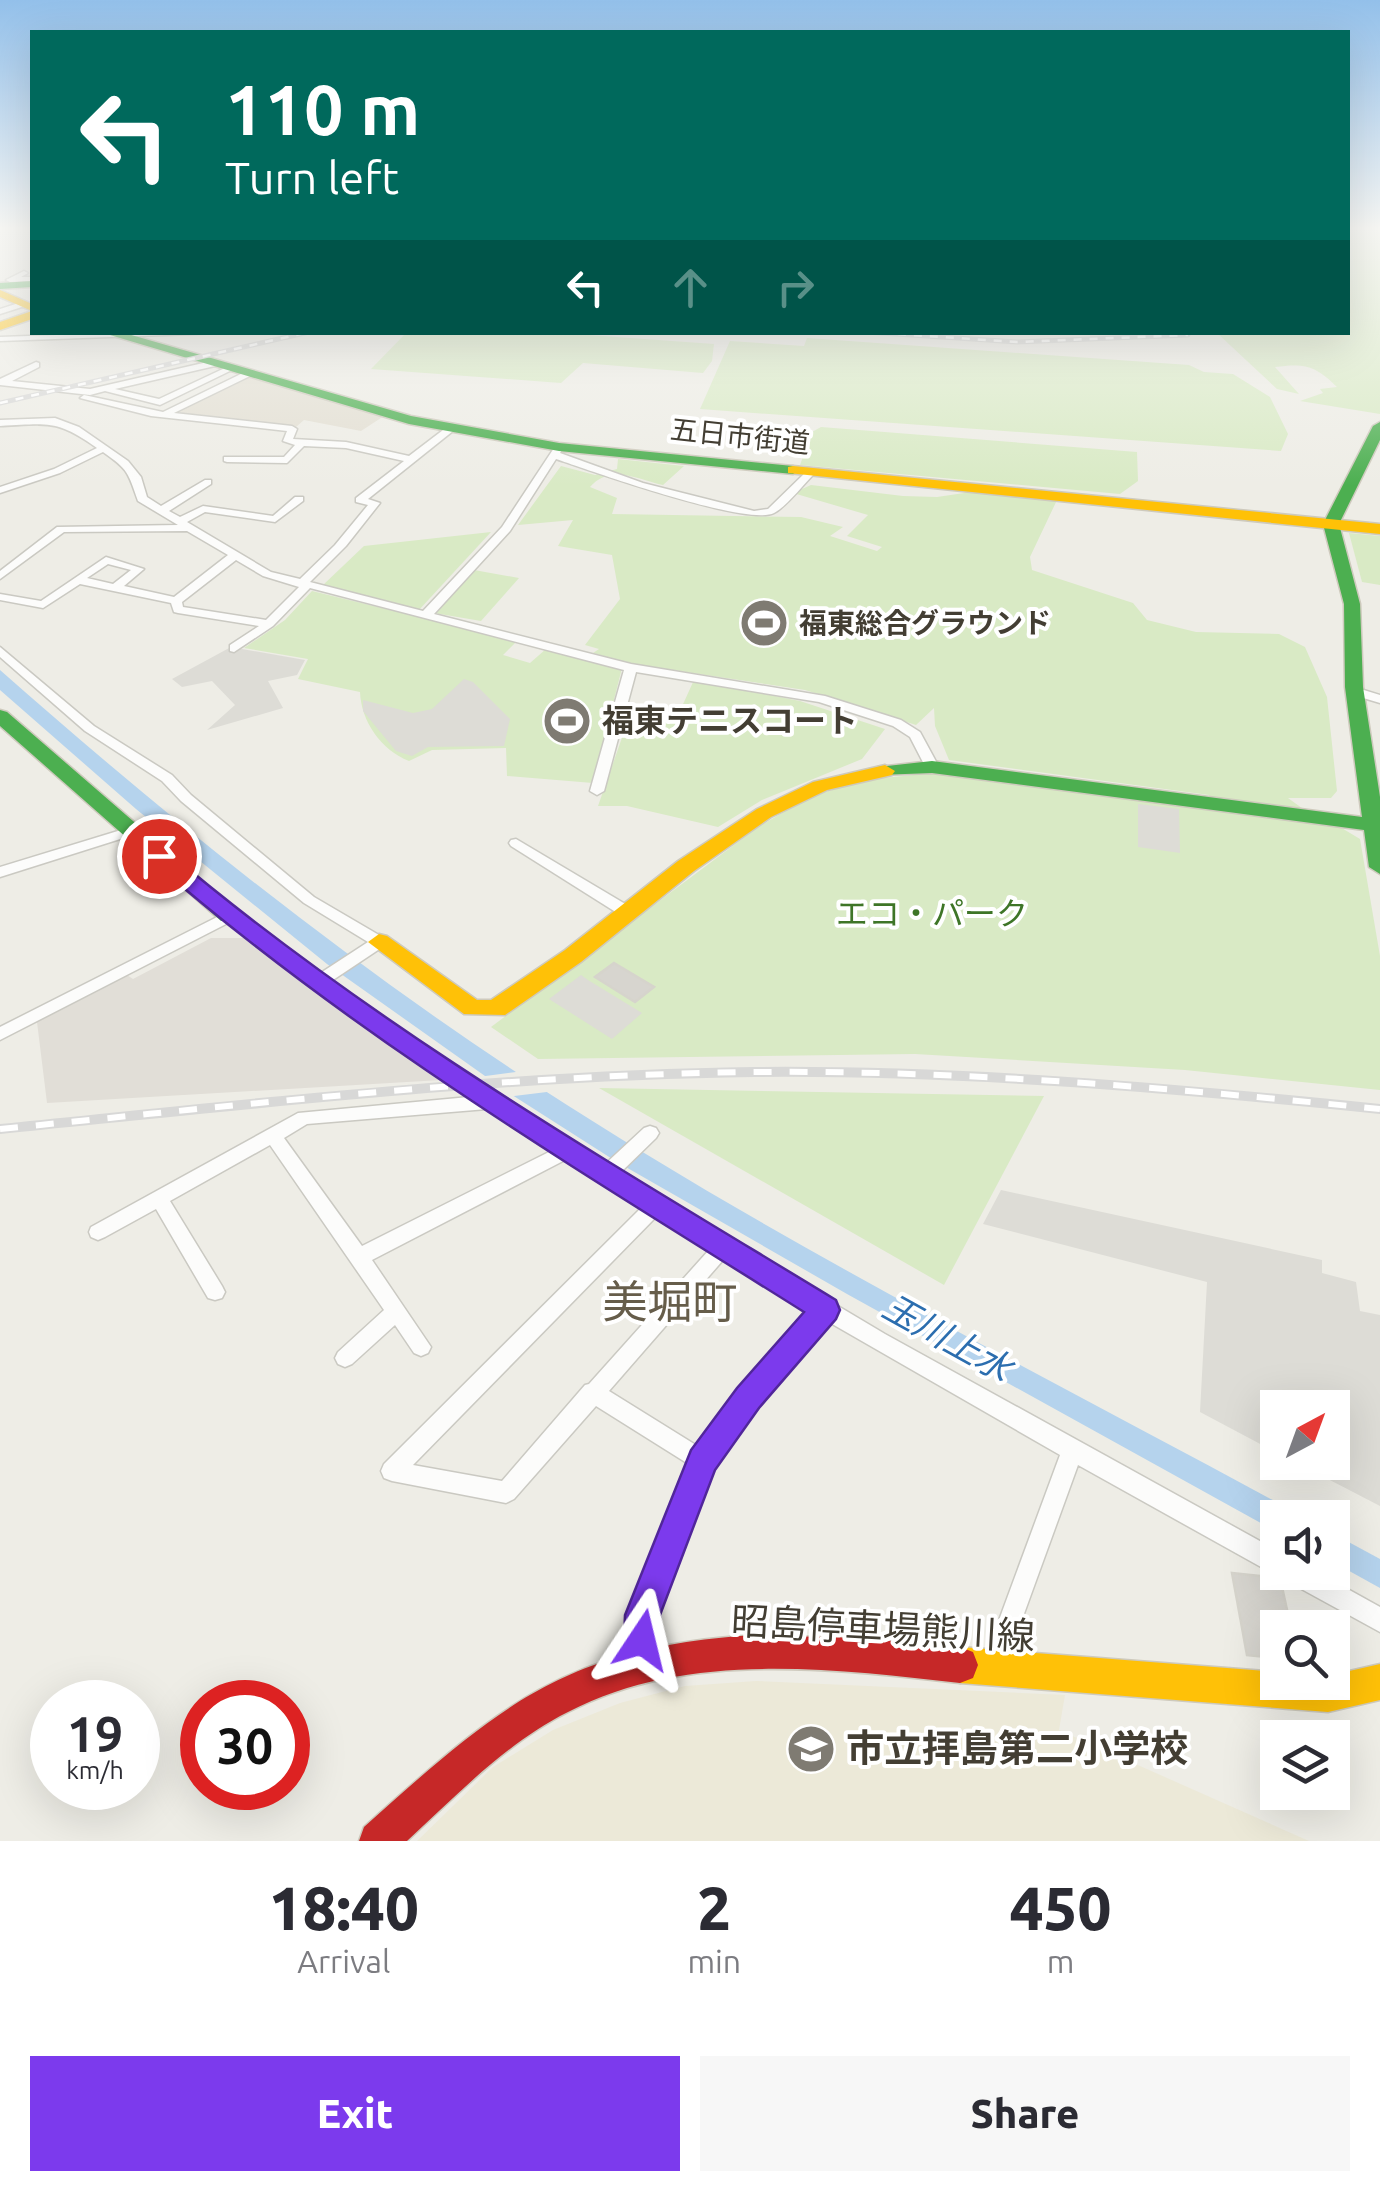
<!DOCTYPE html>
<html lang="en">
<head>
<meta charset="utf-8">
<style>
	body { margin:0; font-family:Ubuntu,"Noto Sans JP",sans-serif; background:#f7f7f7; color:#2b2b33; height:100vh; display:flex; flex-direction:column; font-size:38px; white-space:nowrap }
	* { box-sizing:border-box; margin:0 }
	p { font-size:32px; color:#7c7c81 }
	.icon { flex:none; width:55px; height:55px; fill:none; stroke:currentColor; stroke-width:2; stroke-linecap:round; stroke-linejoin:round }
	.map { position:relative; height:1841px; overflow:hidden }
	.sheet { display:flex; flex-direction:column; background:#fff; flex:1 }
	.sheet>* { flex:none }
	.hud { position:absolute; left:30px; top:30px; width:1320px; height:305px; border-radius:0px; box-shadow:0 10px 40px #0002; background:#00695c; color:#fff; overflow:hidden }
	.needle { width:65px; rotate:41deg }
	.fabs { position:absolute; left:1260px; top:1390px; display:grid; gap:20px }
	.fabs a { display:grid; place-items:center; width:90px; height:90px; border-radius:0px; background:#fff; box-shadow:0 10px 40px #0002; font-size:50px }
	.speed { position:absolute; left:30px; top:1680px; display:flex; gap:20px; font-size:50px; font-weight:700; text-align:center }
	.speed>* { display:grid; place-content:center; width:130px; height:130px; border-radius:50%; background:#fff; box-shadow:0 10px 40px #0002; line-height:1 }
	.speed small { font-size:25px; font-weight:400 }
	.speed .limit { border:15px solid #d22; background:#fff; color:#111 }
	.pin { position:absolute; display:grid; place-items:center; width:85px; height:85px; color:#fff; margin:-42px; border:5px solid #fff; border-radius:50%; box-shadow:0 2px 10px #0007 }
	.me { position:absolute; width:110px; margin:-55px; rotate:10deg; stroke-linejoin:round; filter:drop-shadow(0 0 8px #0008) }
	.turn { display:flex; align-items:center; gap:35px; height:210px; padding:0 30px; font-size:45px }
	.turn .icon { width:130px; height:130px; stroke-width:2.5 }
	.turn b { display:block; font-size:70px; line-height:85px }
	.lanes { display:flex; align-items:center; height:95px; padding:0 30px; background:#0003; justify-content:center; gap:50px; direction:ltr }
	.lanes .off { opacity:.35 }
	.eta { display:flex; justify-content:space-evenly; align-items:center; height:170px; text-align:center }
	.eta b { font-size:60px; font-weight:800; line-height:70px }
	.primary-button { display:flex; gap:20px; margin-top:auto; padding:20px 30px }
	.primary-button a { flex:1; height:115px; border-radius:0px; background:#7c3aed; color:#fff; font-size:40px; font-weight:800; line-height:115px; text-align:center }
	.primary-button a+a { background:#f7f7f7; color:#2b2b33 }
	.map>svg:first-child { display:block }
	.residential { fill:#e3dfd3 }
	.industrial { fill:#e1ded7 }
	.education { fill:#ece9d8 }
	.green { fill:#d9eac5 }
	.parking { fill:#dddcd6 }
	.water { fill:#b5d3ed }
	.pier { fill:#eeede6 }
	.building { fill:#d7d5cf; stroke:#d6d4cc; stroke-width:2.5 }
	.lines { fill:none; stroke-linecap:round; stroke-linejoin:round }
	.street-casing { stroke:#cac9c2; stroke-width:3 }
	.fast-casing { stroke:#cecabd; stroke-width:3 }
	.slow-casing { stroke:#cecabd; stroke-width:3 }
	.jam-casing { stroke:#cecabd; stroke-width:3 }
	.street { fill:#fcfcfb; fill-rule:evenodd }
	.fast { fill:#4caf50; fill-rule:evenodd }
	.slow { fill:#ffc107; fill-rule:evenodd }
	.jam { fill:#c62828; fill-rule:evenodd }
	.rail-far1-casing { stroke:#d8d8d7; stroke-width:5 }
	.rail-casing { stroke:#d8d8d7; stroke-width:10 }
	.rail-far1 { stroke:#fff; stroke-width:2.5; stroke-dasharray:8; stroke-linecap:butt }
	.rail { stroke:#fff; stroke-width:6; stroke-dasharray:18; stroke-linecap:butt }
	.route { fill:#7c3aed; stroke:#51269a; stroke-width:2.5 }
	.labels { text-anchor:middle; stroke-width:8; stroke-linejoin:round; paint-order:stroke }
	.far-street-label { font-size:28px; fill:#433e33; stroke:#fff }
	.far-poi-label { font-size:28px; font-weight:bold; fill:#433e33; stroke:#fff; text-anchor:start }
	.poi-label { font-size:32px; font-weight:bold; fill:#433e33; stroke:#fff; text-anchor:start }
	.park-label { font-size:32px; fill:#3e7527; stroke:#fff }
	.water-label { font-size:35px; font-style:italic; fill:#2c6eaf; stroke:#fff }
	.near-street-label { font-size:38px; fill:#433e33; stroke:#fff }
	.near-poi-label { font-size:38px; font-weight:bold; fill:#433e33; stroke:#fff; text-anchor:start }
	.near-quarter-label { font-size:45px; fill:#665d4a; stroke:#fff }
</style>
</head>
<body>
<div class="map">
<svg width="1380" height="1841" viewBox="0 0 1380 1841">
	<rect width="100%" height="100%" fill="#eeede6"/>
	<polygon class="residential" points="247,377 384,416 361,431 304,420 296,427 175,412"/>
	<polygon class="industrial" points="211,938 249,938 441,1080 47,1103 37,1022 127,975 133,979"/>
	<polygon class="education" points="756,1681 1065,1695 1059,1730 1309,1841 417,1841 493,1767 553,1730 620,1703 685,1686"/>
	<g class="green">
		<path d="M1348,228H1380V414L1300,401L1323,393L1320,389L1337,387C1316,366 1305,363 1275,367L1299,394L1277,389L1217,333L1348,332Z"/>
		<polygon points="561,333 714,344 712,361 703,373 583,363 561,383 371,369 406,333"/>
		<polygon points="807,338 1189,365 1204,372 1233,374 1270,397 1288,434 1281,451 700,409 730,341 804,346"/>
		<polygon points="821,427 1137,452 1138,481 1120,494 800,465 812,432"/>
		<path d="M618,459L684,466L663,485C638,479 609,464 590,487L617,498L612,514L801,517L843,527L830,536L877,551L882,547L847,536L868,515L793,493L811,485L903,496L937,497L971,492L1057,500L1030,557L1032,570L1133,603L1147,620L1196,632L1279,634L1305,647L1327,697L1337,791L1331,798H1288L1324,824L1340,827L1360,839L1380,956V1090L1185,1070L915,1054L538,1059L491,1027L758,827L811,796L871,779L936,773L1216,808L1209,795L949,760L935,726L934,708L916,725L805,690L633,664L593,653L599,649L585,645L620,599L612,555L558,546L573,520L518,525L561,466L595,475L617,469Z"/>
		<polygon points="491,532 418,611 322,586 364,546"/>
		<polygon points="1349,533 1380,536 1380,585 1362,582"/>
		<polygon points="474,570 519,578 481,621 434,613"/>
		<path d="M312,591L517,641L503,655L530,663L546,649L622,668L593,783L507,776L506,748L432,750L409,761C381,750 361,721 360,692L298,679L308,659L244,648L285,620Z"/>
		<polygon points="694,680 800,701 885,729 862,759 762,800 718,827 627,806 598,806 624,732 634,725 679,713"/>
		<polygon points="599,1088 1044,1096 944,1285"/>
	</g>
	<g class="parking">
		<polygon points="231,647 305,660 297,675 268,681 283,708 207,730 235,705 212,681 182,687 172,679"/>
		<polygon points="464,679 473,682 510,719 504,746 428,747 412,756 396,751 363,711 363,700 413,713 432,709"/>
		<polygon points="1138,804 1179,809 1180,853 1138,847"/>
		<polygon points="581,975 588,980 642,1013 612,1039 549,999"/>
		<polygon points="1001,1190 1322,1260 1322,1273 1356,1282 1360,1311 1380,1315 1380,1506 1297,1463 1332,1462 1332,1408 1278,1408 1277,1453 1200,1412 1207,1282 983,1224"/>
	</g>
	<g class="water">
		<path d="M0,670C171,821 348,963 539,1087C784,1246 1048,1378 1304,1517L1278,1518L1277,1532L847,1294L617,1162L509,1093L327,964L136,809L0,690Z"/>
		<polygon points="1332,1533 1380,1559 1380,1588 1333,1562"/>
	</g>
	<polygon class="pier" points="524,1071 555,1091 506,1097 478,1077"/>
	<g class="building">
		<polygon points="614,963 654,987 635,1002 595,977"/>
		<polygon points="1232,1573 1280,1578 1291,1628 1278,1628 1278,1658 1247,1655"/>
	</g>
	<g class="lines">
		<g class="street-casing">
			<g id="street">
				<polygon points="24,271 28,273 21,277 32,277 32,281 10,282 6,280"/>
				<polygon points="22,302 25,306 0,314 0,309"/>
				<polygon points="142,332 248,332 0,341 0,337"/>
				<polygon points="212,361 215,362 215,366 115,389 159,399 227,367 234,369 160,405 105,391 90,395 0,385 0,379 36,362 39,363 39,367 12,381 90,389"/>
				<path d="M247,371L251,374L250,376L174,413L292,426L297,429L293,439L346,442L409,456L447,427H453V431L368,499L380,503L346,546L310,582L423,611L502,527L556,445L564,447L560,453L643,483L754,511L768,509L807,471H813V475C803,485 786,507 774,513C748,527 591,471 556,459L510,531L434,614L631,664L825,696L901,720L920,732L939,767L932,771L927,770L910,737L893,726L819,702L636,672L604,791L597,795L590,791L624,670L310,588L273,626L234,652L230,651V645L259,626L178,613L174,612L171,603L80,584L43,608L0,600V594L41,601L106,557L144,569L124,586L174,597L228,555L187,531L64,532L0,579V571L57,527L178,525L138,501C128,473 129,470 103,452L60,473L0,493V487L54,469L97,448C56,419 48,424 0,426V420L55,418L79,427L128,461L141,477L147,497L161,506L205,480H211V484L169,511L180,517L203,506L273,516L295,497H303V501L275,522L205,512L187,522L271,572L300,579L335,545L368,505L356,502V498L404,461L346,448L304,446L287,463L227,462L224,461V457H284L295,445L283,441L287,431L151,416L80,398L84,395L163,412ZM236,560L263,576L299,587L266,620L183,607L182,602ZM108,564L131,570L113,584L87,578Z"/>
				<path d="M0,647L94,726L172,775L191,795L314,897L384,938L387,942L384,946L330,982L461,1074L603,1166L644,1128L650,1126L656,1128L659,1133L656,1138L618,1175L885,1334L1278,1551V1572H1317L1380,1607V1632L1285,1580L1282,1573L1278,1575L1270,1572L1078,1465L1001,1677L993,1681L985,1677L981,1669L1060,1455L827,1321L755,1405L710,1467L654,1615V1666L650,1674L642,1678L634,1674L630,1666V1615L690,1465L596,1406L514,1499L506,1503L392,1481L384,1478L381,1471L384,1464L641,1208L565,1160L372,1260L431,1347L428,1353L421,1356L414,1353L395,1325L352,1364L345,1367L338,1364L335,1358L338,1352L384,1310L270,1145L170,1201L222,1286L225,1292L222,1298L215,1300L208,1298L156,1209L105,1237L98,1240L91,1237L89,1232L91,1227L298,1113L469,1097L228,923L0,1040V1027L229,911L319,974L368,942L304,903L181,801L162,781L85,731L0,657ZM487,1109L551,1151L362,1246L284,1138L307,1124ZM656,1217L709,1250L589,1384L585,1385L502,1481L413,1465ZM724,1259L811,1311L741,1391L699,1447L609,1391Z"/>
				<polygon points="1354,687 1380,695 1380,703 1350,694 1350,688"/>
				<polygon points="131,827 138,831 136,834 0,877 0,867"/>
				<polygon points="516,839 632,908 634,912 632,916 622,916 511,846 509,843 511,840"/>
			</g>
		</g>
		<g class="fast-casing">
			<g id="fast">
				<polygon points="32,281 32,287 0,289 0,283"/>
				<polygon points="100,332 121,332 411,416 559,443 793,466 800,470 793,474 559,451 409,424"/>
				<polygon points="1380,422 1380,440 1339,524 1360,604 1363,687 1380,797 1380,874 1369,867 1364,830 932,773 878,775 875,771 878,767 932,761 1362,817 1345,687 1344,604 1323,524 1373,426"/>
				<polygon points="0,710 7,712 237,911 240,916 237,921 221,921 0,726"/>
			</g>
		</g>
		<g class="slow-casing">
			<g id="slow">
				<polygon points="0,290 32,304 32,319 0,330 0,322 32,311 0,297"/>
				<polygon points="793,466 1380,524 1380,534 788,473 788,467"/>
				<polygon points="885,765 895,771 892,775 827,790 771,817 694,871 581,962 505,1015 464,1014 368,942 379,934 387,936 477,1000 491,1000 565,950 678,861 757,809 813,782"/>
				<polygon points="960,1647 1278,1672 1278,1682 1332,1682 1332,1675 1380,1664 1380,1700 1328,1712 960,1683 947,1678 942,1665 947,1652"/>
			</g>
		</g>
		<g class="jam-casing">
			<path id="jam" d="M754,1635L859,1638L960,1647L973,1652L978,1665L973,1678L960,1683C832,1669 686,1650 568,1712C506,1743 457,1795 407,1841H359L364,1827C499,1706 565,1647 754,1635Z"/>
		</g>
		<use href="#street" class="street"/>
		<use href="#fast" class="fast"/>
		<use href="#slow" class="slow"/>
		<use href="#jam" class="jam"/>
		<g class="rail-far1-casing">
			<g id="rail-far1">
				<polyline points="866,332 1017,342 1188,335"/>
				<polyline points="0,403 309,332"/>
			</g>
		</g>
		<g class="rail-casing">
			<path id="rail" d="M0,1129C251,1104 502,1075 754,1072C963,1070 1172,1088 1380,1109"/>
		</g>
		<use href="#rail-far1" class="rail-far1"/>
		<use href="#rail" class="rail"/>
	</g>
	<linearGradient id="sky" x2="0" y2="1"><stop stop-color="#93c0ea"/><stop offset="0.47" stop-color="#f7f7f4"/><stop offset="1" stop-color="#f7f7f4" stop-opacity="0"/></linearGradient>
	<rect width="1380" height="486" fill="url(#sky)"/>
	<path class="route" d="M159,849L167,851C372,1025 606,1160 836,1300L840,1310L836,1319L759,1408L715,1470L660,1615V1640L655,1653L642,1658L629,1653L624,1640L625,1615L691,1450L737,1388L804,1312C580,1171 351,1035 151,860L148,856L151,851Z"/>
	<defs>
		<g id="stadium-disc" transform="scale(2.5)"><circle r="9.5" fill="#7f7b72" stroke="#fff"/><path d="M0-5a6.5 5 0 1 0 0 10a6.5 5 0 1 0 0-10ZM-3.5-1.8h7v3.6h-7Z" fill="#fff"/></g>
		<g id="school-disc" transform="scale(2.5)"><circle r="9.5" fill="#7f7b72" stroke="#fff"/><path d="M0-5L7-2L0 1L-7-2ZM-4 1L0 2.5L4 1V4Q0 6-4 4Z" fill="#fff"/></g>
	</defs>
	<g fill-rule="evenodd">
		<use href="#stadium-disc" x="764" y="623"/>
		<use href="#stadium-disc" x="567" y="721"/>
		<use href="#school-disc" x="811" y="1749"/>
	</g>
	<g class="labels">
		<g class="far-street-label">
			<text transform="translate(740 436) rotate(6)" y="10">五日市街道</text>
		</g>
		<g class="far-poi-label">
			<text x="799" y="633">福東総合グラウンド</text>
		</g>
		<g class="poi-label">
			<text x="602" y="732">福東テニスコート</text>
		</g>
		<g class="park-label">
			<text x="932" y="925">エコ・パーク</text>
		</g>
		<g class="water-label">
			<text transform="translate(947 1338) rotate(29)" y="12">玉川上水</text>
		</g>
		<g class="near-street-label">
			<text transform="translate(883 1629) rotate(3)" y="13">昭島停車場熊川線</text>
		</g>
		<g class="near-poi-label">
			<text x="846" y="1762">市立拝島第二小学校</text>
		</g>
		<g class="near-quarter-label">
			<text x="670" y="1318">美堀町</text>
		</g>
	</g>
</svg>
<div class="fabs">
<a><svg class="needle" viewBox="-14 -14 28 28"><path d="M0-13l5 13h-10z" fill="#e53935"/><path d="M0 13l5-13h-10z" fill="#7c7c81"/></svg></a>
<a><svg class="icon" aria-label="sound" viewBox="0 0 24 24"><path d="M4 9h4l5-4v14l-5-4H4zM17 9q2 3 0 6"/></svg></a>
<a><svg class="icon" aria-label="search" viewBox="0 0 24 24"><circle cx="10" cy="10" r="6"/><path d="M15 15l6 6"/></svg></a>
<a><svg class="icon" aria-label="layers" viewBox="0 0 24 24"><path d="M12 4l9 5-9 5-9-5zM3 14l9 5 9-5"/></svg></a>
</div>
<div class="speed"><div>19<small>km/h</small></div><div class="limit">30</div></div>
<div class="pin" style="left:159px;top:856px;background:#d93025"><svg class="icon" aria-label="arrive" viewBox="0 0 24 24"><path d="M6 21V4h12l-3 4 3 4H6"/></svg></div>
<svg class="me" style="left:642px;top:1640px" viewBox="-20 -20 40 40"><path d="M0-17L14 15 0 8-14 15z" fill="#7c3aed" stroke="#fff" stroke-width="4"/></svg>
<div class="hud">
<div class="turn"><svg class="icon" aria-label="left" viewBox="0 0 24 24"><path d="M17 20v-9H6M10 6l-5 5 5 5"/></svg><div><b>110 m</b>Turn left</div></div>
<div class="lanes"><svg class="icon" aria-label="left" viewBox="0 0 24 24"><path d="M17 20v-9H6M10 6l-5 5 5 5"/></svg><svg class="icon off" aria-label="ahead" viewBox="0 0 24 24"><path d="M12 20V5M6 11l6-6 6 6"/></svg><svg class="icon off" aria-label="right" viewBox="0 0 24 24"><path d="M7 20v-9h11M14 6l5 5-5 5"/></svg></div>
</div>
</div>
<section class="sheet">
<div class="eta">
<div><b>18:40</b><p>Arrival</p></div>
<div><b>2</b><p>min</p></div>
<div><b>450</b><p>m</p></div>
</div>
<div class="primary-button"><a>Exit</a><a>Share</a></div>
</section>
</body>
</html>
